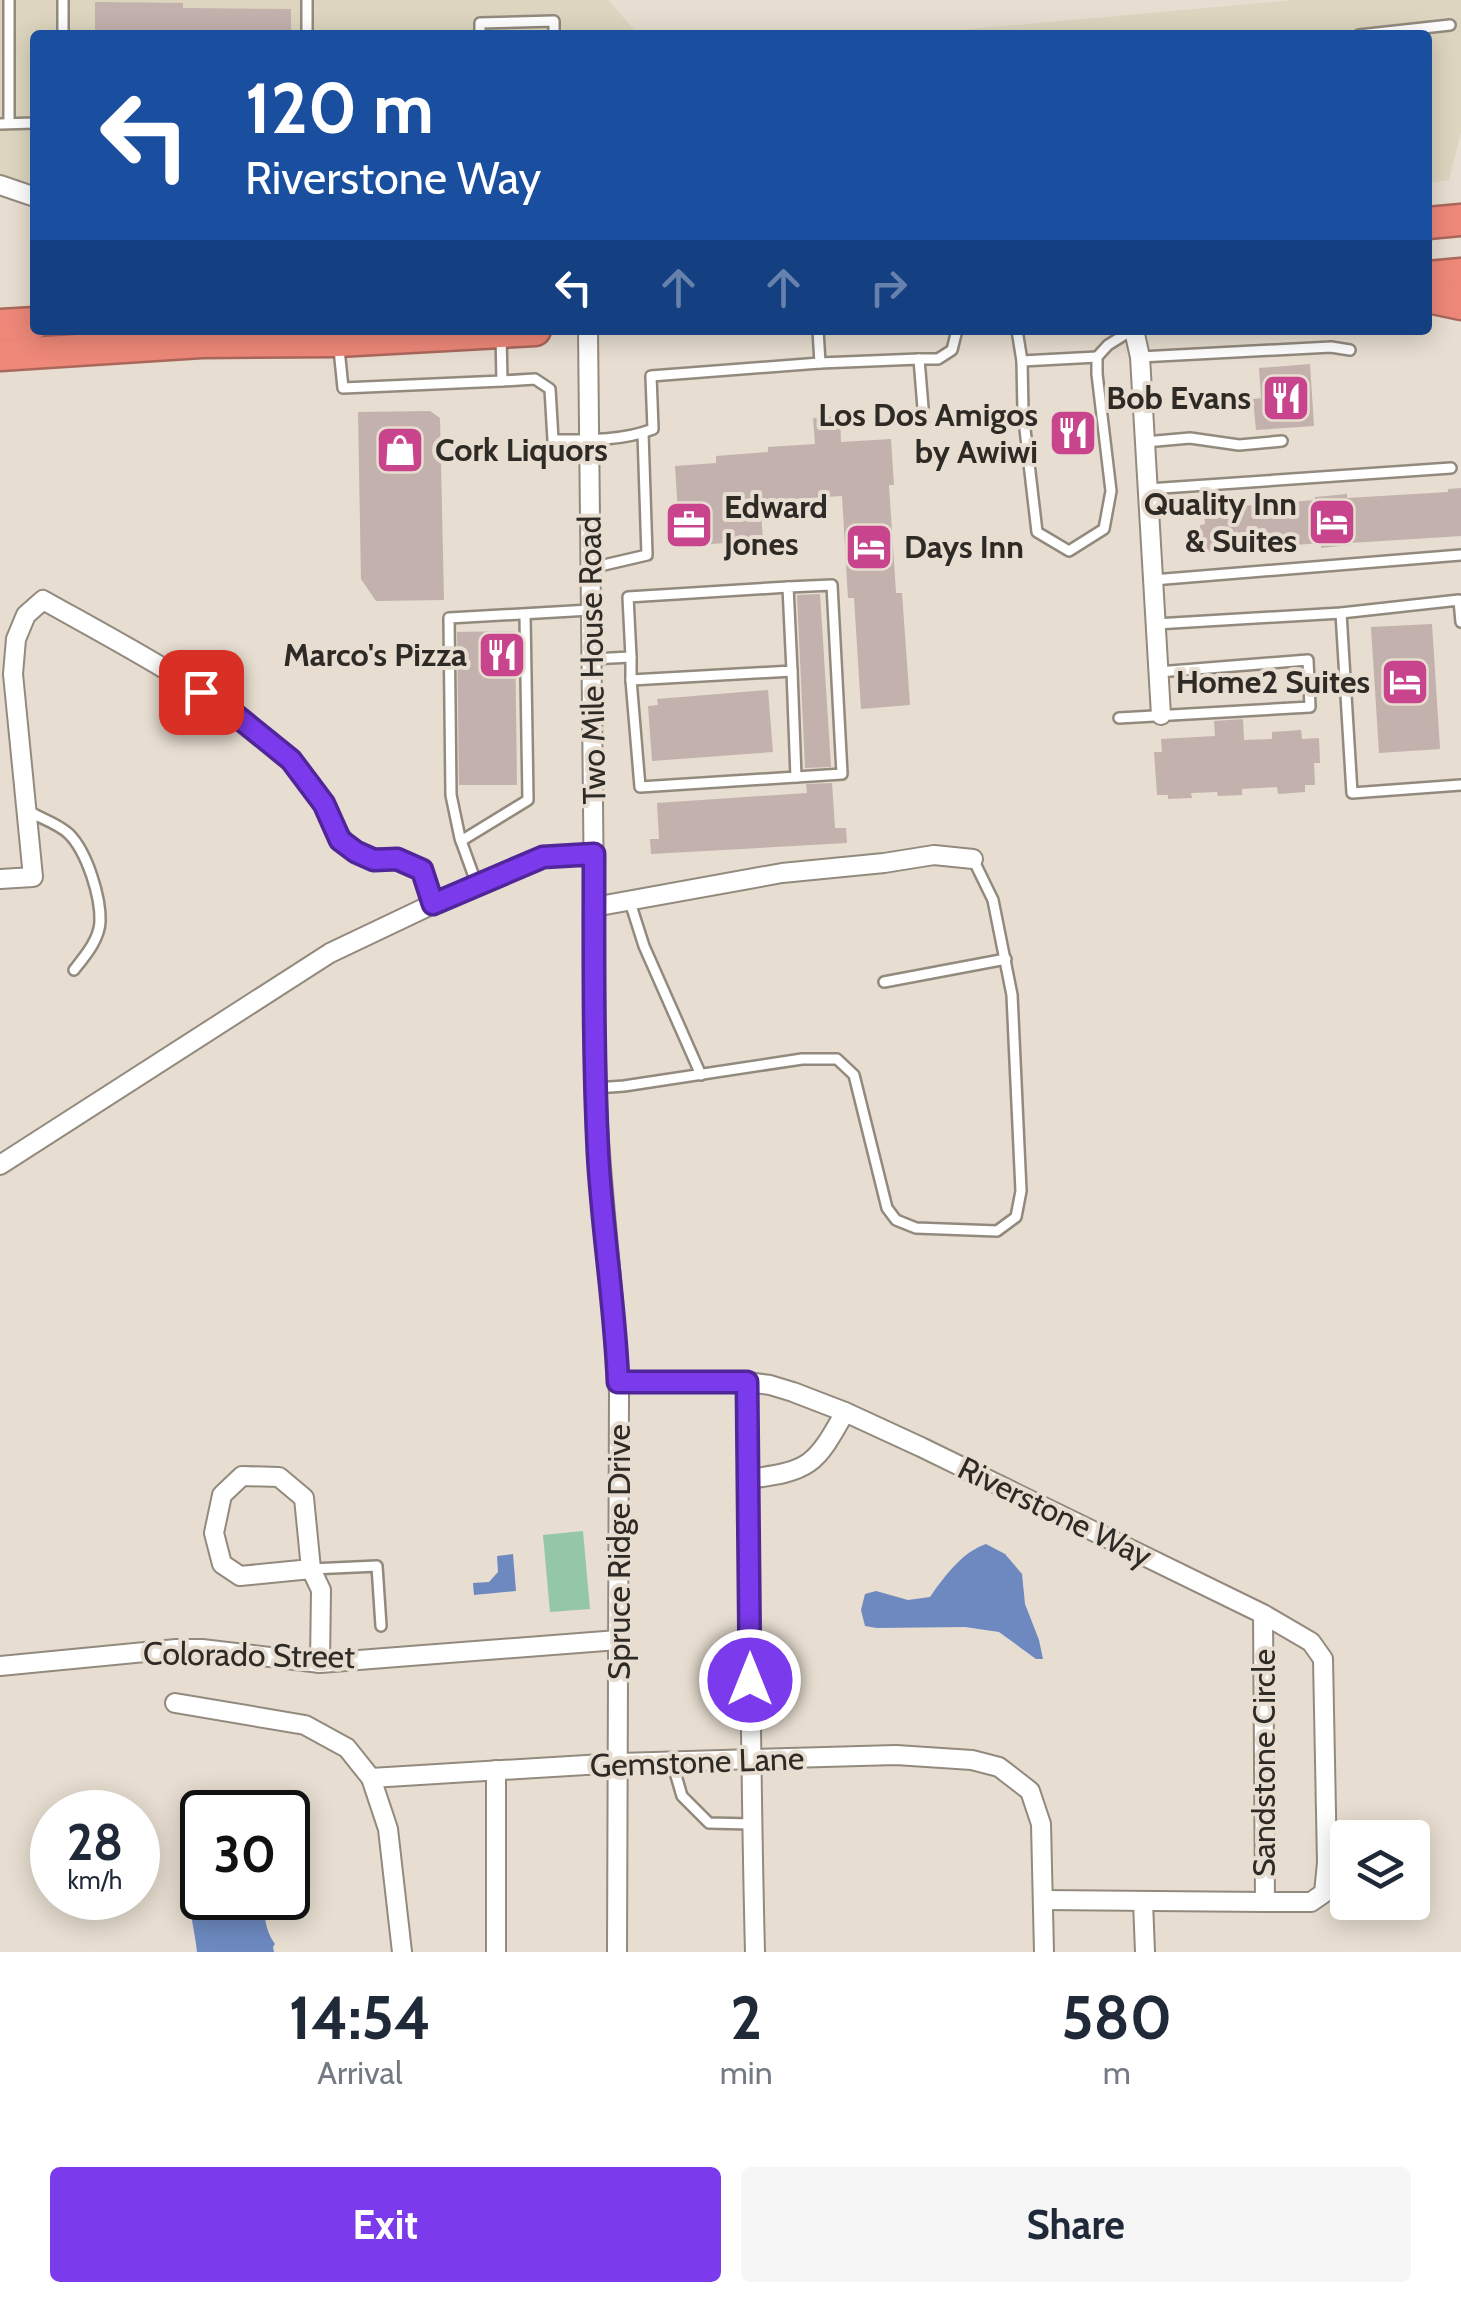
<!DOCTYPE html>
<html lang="en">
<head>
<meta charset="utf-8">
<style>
	body { margin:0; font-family:Cabin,sans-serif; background:#f6f6f7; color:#1f2937; height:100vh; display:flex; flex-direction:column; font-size:38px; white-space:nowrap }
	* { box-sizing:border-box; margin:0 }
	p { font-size:32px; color:#747a83 }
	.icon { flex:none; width:55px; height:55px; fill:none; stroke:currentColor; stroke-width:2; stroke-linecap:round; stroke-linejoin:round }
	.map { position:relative; height:1952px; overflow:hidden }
	.details { display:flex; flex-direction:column; background:#fff; flex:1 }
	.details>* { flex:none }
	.guide { position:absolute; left:30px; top:30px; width:1402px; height:305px; border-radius:10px; box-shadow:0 5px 25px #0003; background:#1a4fa0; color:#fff; overflow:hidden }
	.buttons { position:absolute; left:1330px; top:1820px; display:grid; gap:20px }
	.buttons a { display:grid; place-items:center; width:100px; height:100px; border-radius:10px; background:#fff; box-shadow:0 5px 25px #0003; font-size:50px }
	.speed { position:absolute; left:30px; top:1790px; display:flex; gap:20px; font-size:50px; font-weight:700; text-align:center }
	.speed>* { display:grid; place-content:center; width:130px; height:130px; border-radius:50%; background:#fff; box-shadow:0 5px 25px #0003; line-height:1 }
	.speed small { font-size:25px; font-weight:400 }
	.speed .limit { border:5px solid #111; border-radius:15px; background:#fff; color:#111 }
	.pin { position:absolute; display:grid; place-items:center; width:85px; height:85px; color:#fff; margin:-42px; border-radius:20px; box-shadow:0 5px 15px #0006 }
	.me { position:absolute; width:110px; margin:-55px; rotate:0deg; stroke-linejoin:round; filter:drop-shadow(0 0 8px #0008) }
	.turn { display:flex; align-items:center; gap:35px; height:210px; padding:0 50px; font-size:45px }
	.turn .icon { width:130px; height:130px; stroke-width:2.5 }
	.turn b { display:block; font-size:70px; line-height:85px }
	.lanes { display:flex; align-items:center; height:95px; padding:0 50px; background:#0003; justify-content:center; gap:50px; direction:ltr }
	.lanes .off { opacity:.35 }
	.eta { display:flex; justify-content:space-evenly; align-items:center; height:170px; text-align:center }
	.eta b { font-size:60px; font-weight:800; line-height:70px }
	.action { display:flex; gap:20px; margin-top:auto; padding:20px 50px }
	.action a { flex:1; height:115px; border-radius:10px; background:#7c3aed; color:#fff; font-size:40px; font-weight:800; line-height:115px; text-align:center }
	.action a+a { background:#f6f6f7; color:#1f2937 }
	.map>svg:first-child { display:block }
	.commercial { fill:#ddd5bf }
	.green { fill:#93c7a7 }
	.water { fill:#6d89c0 }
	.building { fill:#c2b1ac }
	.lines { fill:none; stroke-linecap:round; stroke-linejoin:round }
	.lane-casing { stroke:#938a7e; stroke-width:14 }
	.street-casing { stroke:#938a7e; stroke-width:22 }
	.highway-casing { stroke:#ab675c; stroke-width:35 }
	.lane { stroke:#fff; stroke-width:9 }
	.street { stroke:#fff; stroke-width:18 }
	.highway { stroke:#ee8879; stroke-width:30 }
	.route-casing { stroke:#51269a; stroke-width:25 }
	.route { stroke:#7c3aed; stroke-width:18 }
	.labels { text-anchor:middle; stroke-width:8; stroke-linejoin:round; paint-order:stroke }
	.poi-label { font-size:32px; font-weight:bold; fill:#2e2a25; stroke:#e7ddd0; text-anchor:end }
	.street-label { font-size:32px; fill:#2e2a25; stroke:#e7ddd0 }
</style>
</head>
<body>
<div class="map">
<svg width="1461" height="1952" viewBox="0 0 1461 1952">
	<rect width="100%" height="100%" fill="#e7ddd0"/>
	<g class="commercial">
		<polygon points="0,0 608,0 639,35 35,35 35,203 0,191"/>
		<polygon points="1294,0 1461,0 1461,132 1449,180 1428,183 1428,35 903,35"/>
	</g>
	<polygon class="green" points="583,1531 590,1609 550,1612 543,1535"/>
	<g class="water">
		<path d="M986,1544L1005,1554L1022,1574L1025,1604L1039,1640L1043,1659H1036L999,1632L965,1627L877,1628L865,1626L861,1610L865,1594L876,1591L908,1600L930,1597C944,1577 962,1552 986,1544Z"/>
		<polygon points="513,1554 516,1591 474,1595 473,1583 489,1582 498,1572 497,1556"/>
		<path d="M202,1851V1898H265C263,1915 266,1932 275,1944L273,1947L274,1952H197C194,1920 177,1873 202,1851Z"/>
	</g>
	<g class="building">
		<polygon points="95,2 183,3 183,8 291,9 291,32 277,31 277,35 95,35"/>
		<polygon points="1310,364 1314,426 1256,430 1253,399 1261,398 1259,368"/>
		<polygon points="430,411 440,418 444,600 376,601 361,579 358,412"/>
		<polygon points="840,416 841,442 891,439 894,485 889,485 896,593 902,593 910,705 861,709 854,598 848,598 842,496 760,501 763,540 674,547 671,514 678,514 675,466 716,463 716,456 768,452 768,447 815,444 813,418"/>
		<polygon points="1461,488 1461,536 1350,543 1350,545 1321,548 1321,543 1207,552 1206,538 1201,538 1200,525 1205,524 1204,509 1315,500 1315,497 1347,494 1347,498 1448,492 1448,489"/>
		<polygon points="820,594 831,767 805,768 797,595"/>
		<polygon points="1432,624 1440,749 1379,753 1371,627"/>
		<polygon points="515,631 517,785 459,785 457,632"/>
		<polygon points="768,690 773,752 652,761 648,706 658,705 657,699"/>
		<polygon points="1243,719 1244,740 1272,739 1272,732 1301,730 1302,739 1319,738 1320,763 1314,763 1315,785 1305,785 1305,792 1278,794 1277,787 1242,789 1242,795 1218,796 1217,792 1191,793 1192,798 1168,799 1168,795 1157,795 1154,752 1162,752 1161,739 1215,736 1214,721"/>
		<polygon points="832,783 835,828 846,828 847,843 651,854 650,839 659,839 657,803 807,793 806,784"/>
	</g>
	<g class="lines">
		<g class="lane-casing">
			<g id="lane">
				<polyline points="9,0 9,123"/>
				<polyline points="63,35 63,0"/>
				<polyline points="307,35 307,0"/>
				<polyline points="480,35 480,23 554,21 554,35"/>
				<polyline points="1359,35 1450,25"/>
				<polyline points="0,124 35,123"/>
				<polyline points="818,330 820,363 919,359 923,408"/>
				<polyline points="1017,330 1022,361 1023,412 1037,532 1069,551 1104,529 1111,491 1097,374 1097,357 1108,345 1132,330"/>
				<polyline points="339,349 343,388 502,381 501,335"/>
				<polyline points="1140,357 1331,347 1350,350"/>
				<polyline points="919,359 938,359 952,350 957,330"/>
				<polyline points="1022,361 1097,357"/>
				<path d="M502,381L535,379L550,389L553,440C585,440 623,441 653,429L651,376L820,363"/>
				<polyline points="1145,442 1190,438 1239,445 1282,441"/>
				<polyline points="1148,489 1451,468"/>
				<polyline points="591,568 647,555 643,433"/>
				<polyline points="1153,580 1461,555"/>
				<polyline points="1341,613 1352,793 1461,785"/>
				<polyline points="1156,624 1341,613 1459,600 1461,622"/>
				<polyline points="631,657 631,680 792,671 788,587 832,585 842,774 796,777"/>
				<polyline points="591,659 631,657 628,597 788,587"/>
				<polyline points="631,680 640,787 796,777 792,671"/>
				<polyline points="1119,718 1310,707 1308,660 1158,672"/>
				<path d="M28,811C40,818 59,824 69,834C87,852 101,897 100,922C99,940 85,956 74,970"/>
				<polyline points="461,841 528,800 525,615"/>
				<polyline points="477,885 460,838 451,795 449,618 590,610"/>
				<polyline points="630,902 644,946 701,1075"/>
				<polyline points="884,982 1006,959"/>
				<polyline points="596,1088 624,1086 802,1059 837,1059 854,1075 887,1208 896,1220 916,1228 997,1231 1016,1217 1021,1191 1012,995 993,900 973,859"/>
				<polyline points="311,1569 377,1566 381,1626"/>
				<polyline points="672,1762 682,1796 709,1823 751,1824"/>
			</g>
		</g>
		<g class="street-casing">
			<g id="street">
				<polyline points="0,185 35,197"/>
				<path d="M588,330L596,1088C600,1191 615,1292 619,1394L617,1952"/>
				<polyline points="1134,330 1140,357 1161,715"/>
				<path d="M0,879L33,877L13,674L16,639L26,615L43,600C118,642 195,682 263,736C287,755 308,777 324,804C335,822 337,841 357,852C370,860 379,858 394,859C403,860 413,866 421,871L433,904"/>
				<polyline points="594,907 782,873 884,863 934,855 973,859"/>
				<polyline points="0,1165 330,953 433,904 543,857 594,853"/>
				<polyline points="618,1382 747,1382 770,1385 793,1392 845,1412 921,1447 1263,1614 1311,1642 1323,1659 1327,1863 1324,1893 1311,1902 1265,1902 1263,1614"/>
				<path d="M747,1382C750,1572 750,1762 755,1952"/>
				<path d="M748,1479C810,1471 815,1466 845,1412"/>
				<polyline points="311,1569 240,1576 222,1564 214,1533 222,1495 242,1476 279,1477 304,1498 311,1569 321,1590 320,1663"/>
				<polyline points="0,1666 176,1649 202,1649 320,1663 618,1640"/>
				<polyline points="175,1703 305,1725 347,1748 371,1778 388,1829 402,1952"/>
				<polyline points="496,1770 496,1952"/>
				<polyline points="371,1778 619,1763 896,1755 972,1760 999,1767 1030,1791 1041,1824 1044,1952"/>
				<polyline points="1044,1900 1265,1902"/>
				<polyline points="1143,1901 1145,1952"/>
			</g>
		</g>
		<g class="highway-casing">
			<g id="highway">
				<polyline points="1428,223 1461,220"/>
				<polyline points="1428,277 1461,274"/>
				<polyline points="1428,297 1461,304"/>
				<polyline points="0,325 35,323"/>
				<polyline points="0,355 201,342 338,341 535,330"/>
			</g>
		</g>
		<use href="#lane" class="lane"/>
		<use href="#street" class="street"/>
		<use href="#highway" class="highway"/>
	</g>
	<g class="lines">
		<g class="route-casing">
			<path id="route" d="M201,692L233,713L291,760L324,804L340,840L356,852L374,860L397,859L422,870L433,904L543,857L594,854C594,953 593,1053 598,1153C602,1229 615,1305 618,1382H747L750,1680"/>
		</g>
		<use href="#route" class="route"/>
	</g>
	<defs>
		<g id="restaurant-square" transform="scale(2.5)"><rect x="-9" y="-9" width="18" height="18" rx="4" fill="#c8458d" stroke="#e7ddd0"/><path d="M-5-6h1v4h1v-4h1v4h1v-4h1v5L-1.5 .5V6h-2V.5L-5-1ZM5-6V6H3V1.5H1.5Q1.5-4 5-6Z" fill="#fff"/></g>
		<g id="shop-square" transform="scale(2.5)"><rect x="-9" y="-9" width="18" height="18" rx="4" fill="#c8458d" stroke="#e7ddd0"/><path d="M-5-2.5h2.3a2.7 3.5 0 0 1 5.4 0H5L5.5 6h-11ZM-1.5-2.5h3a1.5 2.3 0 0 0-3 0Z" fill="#fff"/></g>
		<g id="hotel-square" transform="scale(2.5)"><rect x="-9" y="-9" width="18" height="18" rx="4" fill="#c8458d" stroke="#e7ddd0"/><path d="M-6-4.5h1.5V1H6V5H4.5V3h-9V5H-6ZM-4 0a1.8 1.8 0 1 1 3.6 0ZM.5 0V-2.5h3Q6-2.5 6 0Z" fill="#fff"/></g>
		<g id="office-square" transform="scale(2.5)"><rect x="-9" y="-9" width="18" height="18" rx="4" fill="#c8458d" stroke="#e7ddd0"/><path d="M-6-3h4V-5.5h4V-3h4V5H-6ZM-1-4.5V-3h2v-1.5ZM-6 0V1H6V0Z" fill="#fff"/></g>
	</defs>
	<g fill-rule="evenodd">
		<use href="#restaurant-square" x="1286" y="398"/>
		<use href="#restaurant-square" x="1073" y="433"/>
		<use href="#shop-square" x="400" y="450"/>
		<use href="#hotel-square" x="1332" y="522"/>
		<use href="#office-square" x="689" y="525"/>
		<use href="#hotel-square" x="869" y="547"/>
		<use href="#restaurant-square" x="502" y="655"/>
		<use href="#hotel-square" x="1405" y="682"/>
	</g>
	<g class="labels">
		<g class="poi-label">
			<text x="1251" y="409">Bob Evans</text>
			<text x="1038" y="426">Los Dos Amigos<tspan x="1038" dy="37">by Awiwi</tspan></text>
			<text x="435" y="461" text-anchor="start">Cork Liquors</text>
			<text x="1297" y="515">Quality Inn<tspan x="1297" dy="37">&amp; Suites</tspan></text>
			<text x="724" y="518" text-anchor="start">Edward<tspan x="724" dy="37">Jones</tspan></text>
			<text x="904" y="558" text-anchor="start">Days Inn</text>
			<text x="467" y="666">Marco's Pizza</text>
			<text x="1370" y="693">Home2 Suites</text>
		</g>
		<g class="street-label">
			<text transform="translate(592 660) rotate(-91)" y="11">Two Mile House Road</text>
			<text transform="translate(1055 1512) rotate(26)" y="11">Riverstone Way</text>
			<text transform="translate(619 1552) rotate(-90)" y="11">Spruce Ridge Drive</text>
			<text transform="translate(249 1655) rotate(1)" y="11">Colorado Street</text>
			<text transform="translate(697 1762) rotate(-2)" y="11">Gemstone Lane</text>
			<text transform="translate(1264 1763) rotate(-90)" y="11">Sandstone Circle</text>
		</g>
	</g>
</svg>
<div class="buttons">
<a><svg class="icon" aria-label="layers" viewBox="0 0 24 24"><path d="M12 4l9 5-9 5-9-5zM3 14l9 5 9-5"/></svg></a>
</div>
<div class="speed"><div>28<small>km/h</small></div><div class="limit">30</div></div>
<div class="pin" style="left:201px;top:692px;background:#d93025"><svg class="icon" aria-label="arrive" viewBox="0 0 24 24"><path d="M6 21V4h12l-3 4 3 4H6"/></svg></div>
<svg class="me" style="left:750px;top:1680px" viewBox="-20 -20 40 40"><circle r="17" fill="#7c3aed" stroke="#fff" stroke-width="3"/><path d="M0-11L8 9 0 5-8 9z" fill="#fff"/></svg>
<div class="guide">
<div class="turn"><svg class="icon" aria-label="left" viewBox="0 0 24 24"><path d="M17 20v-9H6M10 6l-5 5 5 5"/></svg><div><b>120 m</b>Riverstone Way</div></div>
<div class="lanes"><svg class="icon" aria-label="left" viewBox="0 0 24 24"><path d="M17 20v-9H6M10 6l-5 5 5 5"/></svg><svg class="icon off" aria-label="ahead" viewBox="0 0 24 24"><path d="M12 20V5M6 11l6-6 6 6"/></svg><svg class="icon off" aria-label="ahead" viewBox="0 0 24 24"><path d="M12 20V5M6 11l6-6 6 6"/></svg><svg class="icon off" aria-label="right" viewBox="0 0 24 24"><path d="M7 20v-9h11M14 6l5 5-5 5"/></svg></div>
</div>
</div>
<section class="details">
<div class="eta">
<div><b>14:54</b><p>Arrival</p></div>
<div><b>2</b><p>min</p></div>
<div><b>580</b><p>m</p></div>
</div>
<div class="action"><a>Exit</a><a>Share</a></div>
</section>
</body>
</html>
